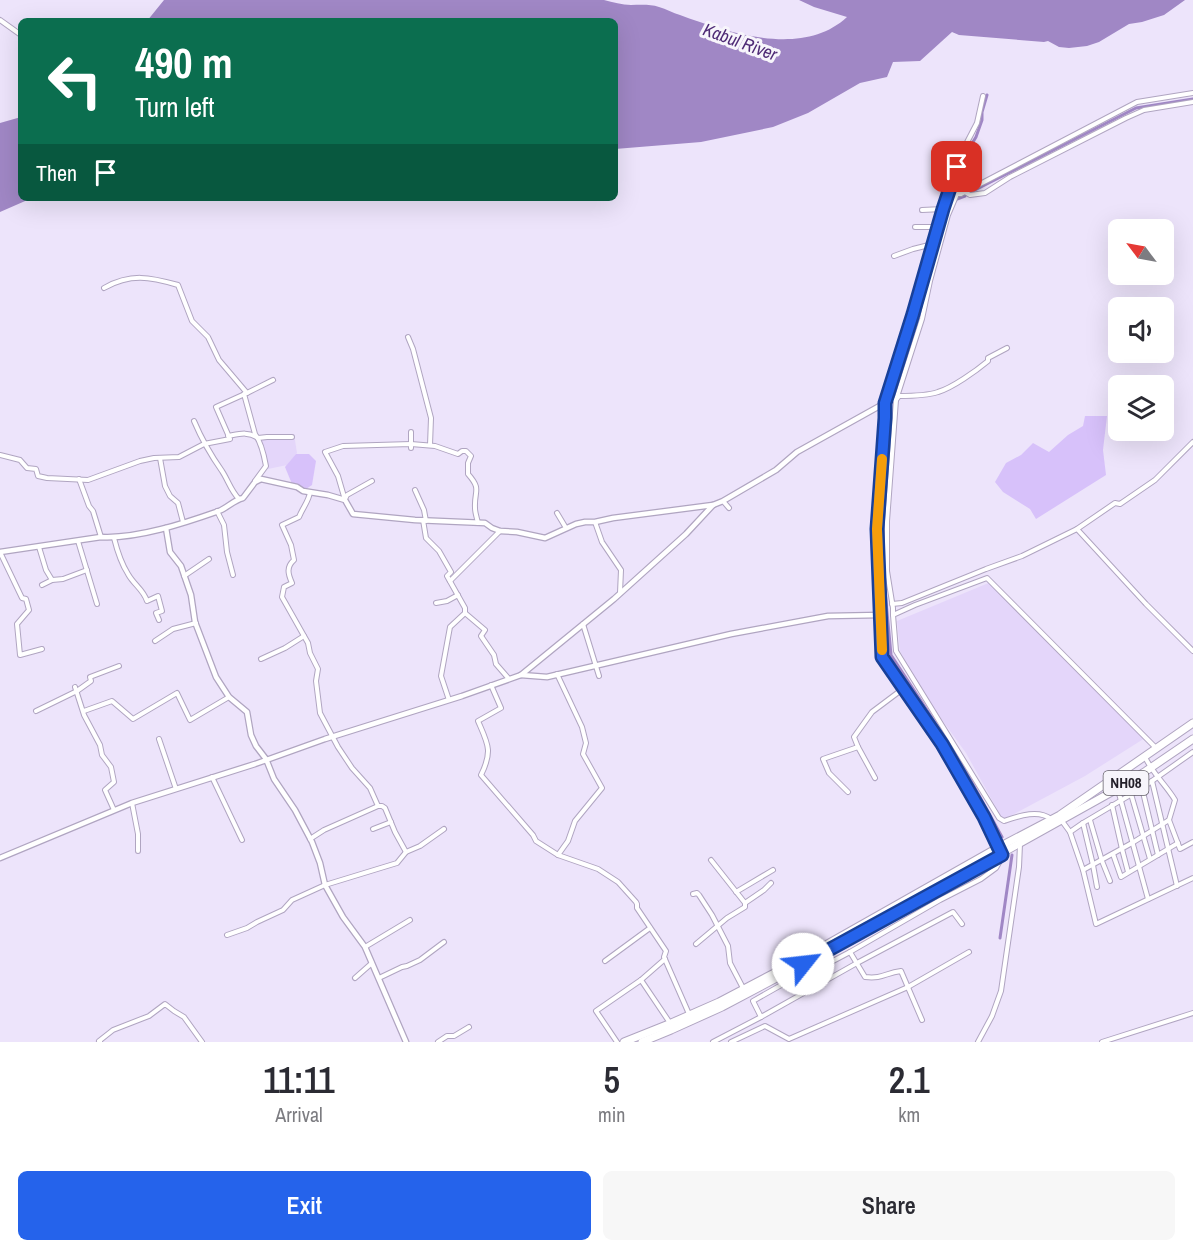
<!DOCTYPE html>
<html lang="en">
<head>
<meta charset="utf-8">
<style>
	body { margin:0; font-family:"Archivo Narrow",sans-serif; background:#f7f7f7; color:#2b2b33; height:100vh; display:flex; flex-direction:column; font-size:22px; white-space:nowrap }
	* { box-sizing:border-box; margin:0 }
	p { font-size:20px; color:#7c7c81 }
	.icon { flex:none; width:33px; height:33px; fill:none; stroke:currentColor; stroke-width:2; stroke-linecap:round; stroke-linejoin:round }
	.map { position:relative; height:1042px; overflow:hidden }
	.drawer { display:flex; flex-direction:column; background:#fff; flex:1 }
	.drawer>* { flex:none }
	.top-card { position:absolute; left:18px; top:18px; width:600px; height:183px; border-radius:9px; box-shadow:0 6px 24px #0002; background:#0b6e4f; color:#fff; overflow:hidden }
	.needle { width:39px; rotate:302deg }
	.fabs { position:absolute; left:1108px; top:219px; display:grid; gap:12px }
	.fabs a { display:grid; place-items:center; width:66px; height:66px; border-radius:9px; background:#fff; box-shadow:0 6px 24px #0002; font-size:30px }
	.pin { position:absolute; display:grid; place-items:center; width:51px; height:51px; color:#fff; margin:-26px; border-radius:12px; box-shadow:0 3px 9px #0006 }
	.me { position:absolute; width:66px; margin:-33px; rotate:61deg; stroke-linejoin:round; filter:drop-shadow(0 0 4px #0008) }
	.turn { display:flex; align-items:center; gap:21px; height:126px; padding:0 18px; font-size:27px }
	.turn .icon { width:78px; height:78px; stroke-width:2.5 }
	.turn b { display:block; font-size:42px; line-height:51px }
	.then { display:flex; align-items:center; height:57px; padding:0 18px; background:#0003; gap:12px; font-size:22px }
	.eta { display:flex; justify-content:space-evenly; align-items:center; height:102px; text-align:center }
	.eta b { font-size:36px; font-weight:600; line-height:42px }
	.cta { display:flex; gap:12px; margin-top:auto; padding:12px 18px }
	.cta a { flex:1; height:69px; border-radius:9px; background:#2563eb; color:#fff; font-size:24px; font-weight:600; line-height:69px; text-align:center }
	.cta a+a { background:#f7f7f7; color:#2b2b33 }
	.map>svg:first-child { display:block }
	.built { fill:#e4d6fa }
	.green { fill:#d7c1fa }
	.water { fill:#a087c5 }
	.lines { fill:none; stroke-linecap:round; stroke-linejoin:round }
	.canal { stroke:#a087c5; stroke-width:3 }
	.minor-casing { stroke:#b0a5c1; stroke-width:6 }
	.tertiary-casing { stroke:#b0a5c1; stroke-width:7 }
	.trunk-casing { stroke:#b0a5c1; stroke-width:9 }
	.minor { stroke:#fff; stroke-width:4 }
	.tertiary { stroke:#fff; stroke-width:4.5 }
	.trunk { stroke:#fff; stroke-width:7 }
	.route-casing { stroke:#184099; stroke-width:15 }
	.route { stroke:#2563eb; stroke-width:10 }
	.slow { stroke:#f59e0b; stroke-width:10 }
	.labels { text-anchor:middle; stroke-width:6; stroke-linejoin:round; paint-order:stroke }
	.shield { fill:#f7f5fb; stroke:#635f68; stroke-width:1.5 }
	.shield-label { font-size:15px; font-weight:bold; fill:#231f29 }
	.water-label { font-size:18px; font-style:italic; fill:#4f2b76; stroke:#f7f5fb }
</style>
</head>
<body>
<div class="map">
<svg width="1193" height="1042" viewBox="0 0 1193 1042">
	<rect width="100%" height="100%" fill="#ede4fb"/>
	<g class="built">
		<polygon points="294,434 297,453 287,465 268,469 260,438"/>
		<polygon points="991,582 1145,738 1085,776 1003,820 966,753 918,687 900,651 897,621"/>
	</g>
	<g class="green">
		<polygon points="1085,416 1107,416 1103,450 1106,475 1036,519 1030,509 1003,492 995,482 1006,463 1021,455 1033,443 1049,452 1068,435 1083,426"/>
		<polygon points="296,454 309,454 316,461 312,485 306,489 292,484 285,467"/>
	</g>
	<g class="water">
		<path d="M164,0H604C613,2 622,5 631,5C640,5 650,4 659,7C666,9 673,13 680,15C729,33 803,58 847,17L814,7L799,0H1185L1164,15L1142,22L1129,24L1099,42L1087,46L1069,48L1059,47L1048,41L1044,42L959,35L952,32L920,61L893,62L887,77L860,83L808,113L773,127L701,142L615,149V21H147Z"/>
		<polygon points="21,117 21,198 32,198 0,212 0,123"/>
	</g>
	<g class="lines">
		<g class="canal">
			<polyline points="987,95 982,112 982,120 976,137 964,157 960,176 947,212 892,397 889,413 882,536 883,570 891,655 959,759 1002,837"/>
			<polyline points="971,192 1136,108 1193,99"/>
			<polyline points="957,199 965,196"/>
			<polyline points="1000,938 1012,855"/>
		</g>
		<g class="minor-casing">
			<g id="minor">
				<polyline points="0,20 21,35"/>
				<polyline points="965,192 970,195 985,193 1010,177 1126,118 1144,110 1193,102"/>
				<polyline points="922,210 943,209"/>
				<polyline points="915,227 938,227"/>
				<polyline points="894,256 913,249 933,244"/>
				<polyline points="408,337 413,349 431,418 430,445"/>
				<polyline points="247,393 273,380"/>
				<path d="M244,394L255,434C261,442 264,455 266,466L255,481"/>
				<path d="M886,398L896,400L899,396C912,396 926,396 938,392C952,388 976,371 988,361V358L1007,348"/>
				<polyline points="885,403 913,314 954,173 962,152 977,123 983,96"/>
				<path d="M194,421C202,440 210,454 222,471C228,480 231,491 239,499"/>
				<path d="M228,436C239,434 248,431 258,438L267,437H292"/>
				<polyline points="411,448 411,432"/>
				<path d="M0,455L20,460L27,468L36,469L38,476L47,478L88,480L140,461L154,458L179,457L204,444L230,439L216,407L247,393L219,360L208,337L192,321L178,285C150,277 131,273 104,288"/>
				<polyline points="160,458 165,486 170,496 178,503 183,522"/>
				<polyline points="79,479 89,506 93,511 101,537"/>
				<polyline points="415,490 424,510 426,521"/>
				<path d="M310,492C309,501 303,507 299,517L282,525L291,545L294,560C286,567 288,574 292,583L284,587L282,597L308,643L310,653L318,669L316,681L320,713L338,747L352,768L370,788L378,806H382L385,808L395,832L406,852"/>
				<polyline points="345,499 347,495 372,481"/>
				<path d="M345,500L338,476L325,452L343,446L411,444L435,446L458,454L462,451H466L471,456L468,463V474C482,490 474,490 475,508C475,513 477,518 478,523"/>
				<polyline points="723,501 729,508"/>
				<polyline points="217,511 224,525 227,552 233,575"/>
				<polyline points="557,513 566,528"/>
				<polyline points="423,520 426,538 439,551 451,572 447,576 465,608 465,613 485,630 481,636 494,655 496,664 509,679"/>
				<polyline points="595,522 602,542 621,570 620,593"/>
				<polyline points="1077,529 1146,604 1193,651"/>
				<path d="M114,538C117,550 121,563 128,574C134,585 143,589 147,601L158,596L162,611L156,613L159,620"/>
				<polyline points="78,541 97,604"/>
				<polyline points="39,547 46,570 52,580"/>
				<polyline points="0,552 22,598 26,599 29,610 17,624 20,655 42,649"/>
				<polyline points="184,576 209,559"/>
				<polyline points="450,581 500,531"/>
				<polyline points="42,585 52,580 63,579 87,570"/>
				<polyline points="436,603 447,601 458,595"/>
				<polyline points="892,604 902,603 986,569 1022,556 1077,529 1115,503 1120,504 1155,480 1193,442"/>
				<polyline points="893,615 893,608 887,571 887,521 896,400 922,319 930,281 948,215 957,194 961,194 1137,102 1193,93"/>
				<polyline points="583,624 599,676"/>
				<polyline points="155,641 173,629 196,623"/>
				<polyline points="261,659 285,648 304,636"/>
				<polyline points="557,674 582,727 586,743 583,754 602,788 575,821 568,841 558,855 598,869 618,882 636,902 637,904 637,908 666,951 664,957 689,1014"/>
				<path d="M491,685L501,708L478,721C488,744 493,751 481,775L533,835L536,841L558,855"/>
				<polyline points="75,687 84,715 100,745 102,755 111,767 114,782 105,790 114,810"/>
				<polyline points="449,700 441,676 450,627 465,613"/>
				<polyline points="36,711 77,691 91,681 90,677 119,666"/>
				<polyline points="84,711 112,701 133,719 177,693 190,720 229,697"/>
				<polyline points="159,739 176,789"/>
				<polyline points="212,777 242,840"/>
				<polyline points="875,778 858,747 854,737 872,712 904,688"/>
				<polyline points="1152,781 1177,886"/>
				<polyline points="1142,788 1158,855"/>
				<polyline points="1118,790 1148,899"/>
				<polyline points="848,792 829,773 823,759 858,747"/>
				<polyline points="1131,794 1150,859"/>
				<polyline points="132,803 138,834 138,851"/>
				<polyline points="1112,805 1122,849 1128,872"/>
				<path d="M1051,819C1038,809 1019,816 1004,821L999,818L896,651L893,615L915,605L987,578L1156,748"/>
				<polyline points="1090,820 1102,861 1110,881"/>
				<polyline points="1169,820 1180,849 1193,842"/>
				<polyline points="1062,821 1070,832 1083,870 1096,924 1193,878"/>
				<polyline points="1083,823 1093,865 1097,887"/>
				<polyline points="373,829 391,822"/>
				<polyline points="1070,832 1083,823 1142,788 1193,752"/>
				<polyline points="310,839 324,830 378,806"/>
				<polyline points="1113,854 1121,877 1178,843"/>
				<polyline points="711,860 745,903"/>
				<path d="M1083,870L1132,843L1169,820L1175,800C1166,785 1153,774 1145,757"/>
				<polyline points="736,892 773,870"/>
				<polyline points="693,894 697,893 699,895 712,915 728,946 730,963 743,988"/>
				<polyline points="227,935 247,928 257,922 283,910 292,900 325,885 397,863 406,852 420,846 444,829"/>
				<polyline points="696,944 727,918 745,907 745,903 764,890 771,883"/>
				<polyline points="365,947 410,920"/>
				<polyline points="605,961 650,928"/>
				<polyline points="355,978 372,963"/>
				<polyline points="379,978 402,967 407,966 420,960 444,942"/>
				<polyline points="641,980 670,1023"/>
				<polyline points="761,1017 857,963 953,912 962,924"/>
				<path d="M922,1020L901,971C885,973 883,979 865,977L850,952L940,900L981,879L996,868L1001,859L999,856"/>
				<polyline points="100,1042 99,1041 113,1030 149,1016 165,1004 174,1011 184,1017 202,1042"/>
				<polyline points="438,1042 447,1036 454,1036 469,1027"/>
				<polyline points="617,1042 596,1011 641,980 665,959"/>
				<polyline points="713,1042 761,1017 753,1001 806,971 814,971 850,952"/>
				<polyline points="731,1042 765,1026 789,1039 908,987 969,952"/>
				<polyline points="978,1042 992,1016 1001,991 1019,867 1020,844"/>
				<polyline points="1102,1042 1193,1013"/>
			</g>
		</g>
		<g class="tertiary-casing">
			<g id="tertiary">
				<polyline points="166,528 170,552 181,566 191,595 195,622 216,677 229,697 247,712 251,735 256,746 266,759 274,779 295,810 312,842 320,863 325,885 343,917 365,947 406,1042"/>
				<path d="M0,552L101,537C137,539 185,523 219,511C227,508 234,500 243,498L255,482L261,479L297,487L303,491L328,495L345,500L353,514L415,520L485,523L492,528L500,531L517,532L545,538L576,524L585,522H595L613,518L713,505"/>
				<polyline points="521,675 547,677 731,634 828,616 881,615"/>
				<polyline points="0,858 132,803 255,764 325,739 462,696 521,675 614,599 686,534 713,505 723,501 776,470 797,452 885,403 885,418 877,529 882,657 942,744 984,817 1000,849"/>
			</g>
		</g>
		<g class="trunk-casing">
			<g id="trunk">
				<polyline points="624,1042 669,1024 719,1002 801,959 999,847 1060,815 1193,723"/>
				<polyline points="642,1042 671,1030 722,1007 803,964 1117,789 1146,771 1193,739"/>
			</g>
		</g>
		<use href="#minor" class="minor"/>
		<use href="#tertiary" class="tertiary"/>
		<use href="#trunk" class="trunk"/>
	</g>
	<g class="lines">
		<g class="route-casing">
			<polyline id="route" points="803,964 1002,855 984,817 942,744 882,657 877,529 885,418 885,403 913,314 943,209 957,167"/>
		</g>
		<use href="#route" class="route"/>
		<polyline class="slow" points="882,459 877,529 882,650"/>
	</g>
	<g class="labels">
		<rect class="shield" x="1103.5" y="771" width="45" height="24" rx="4.5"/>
		<g class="shield-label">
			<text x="1126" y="788">NH08</text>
		</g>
		<g class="water-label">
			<text transform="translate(740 42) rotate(20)" y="6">Kabul River</text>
		</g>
	</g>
</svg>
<div class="fabs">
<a><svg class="needle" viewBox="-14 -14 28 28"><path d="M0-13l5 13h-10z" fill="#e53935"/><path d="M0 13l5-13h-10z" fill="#7c7c81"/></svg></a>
<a><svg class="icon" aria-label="sound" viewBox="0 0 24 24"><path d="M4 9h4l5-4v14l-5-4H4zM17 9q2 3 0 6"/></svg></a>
<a><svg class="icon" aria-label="layers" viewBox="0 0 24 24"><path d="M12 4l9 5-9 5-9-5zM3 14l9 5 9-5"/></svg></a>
</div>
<div class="pin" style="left:957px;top:167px;background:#d93025"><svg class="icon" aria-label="arrive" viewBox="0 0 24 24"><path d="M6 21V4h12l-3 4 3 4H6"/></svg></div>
<svg class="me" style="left:803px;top:964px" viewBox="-20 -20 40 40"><circle r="19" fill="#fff"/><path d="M0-13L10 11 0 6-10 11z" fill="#2563eb"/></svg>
<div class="top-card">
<div class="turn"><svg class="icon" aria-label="left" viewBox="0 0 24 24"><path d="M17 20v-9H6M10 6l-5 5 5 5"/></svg><div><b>490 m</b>Turn left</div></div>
<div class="then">Then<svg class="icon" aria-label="arrive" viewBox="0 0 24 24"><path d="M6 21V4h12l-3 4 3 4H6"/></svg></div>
</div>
</div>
<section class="drawer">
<div class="eta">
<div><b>11:11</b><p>Arrival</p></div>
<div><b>5</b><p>min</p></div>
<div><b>2.1</b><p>km</p></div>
</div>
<div class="cta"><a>Exit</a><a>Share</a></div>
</section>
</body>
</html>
